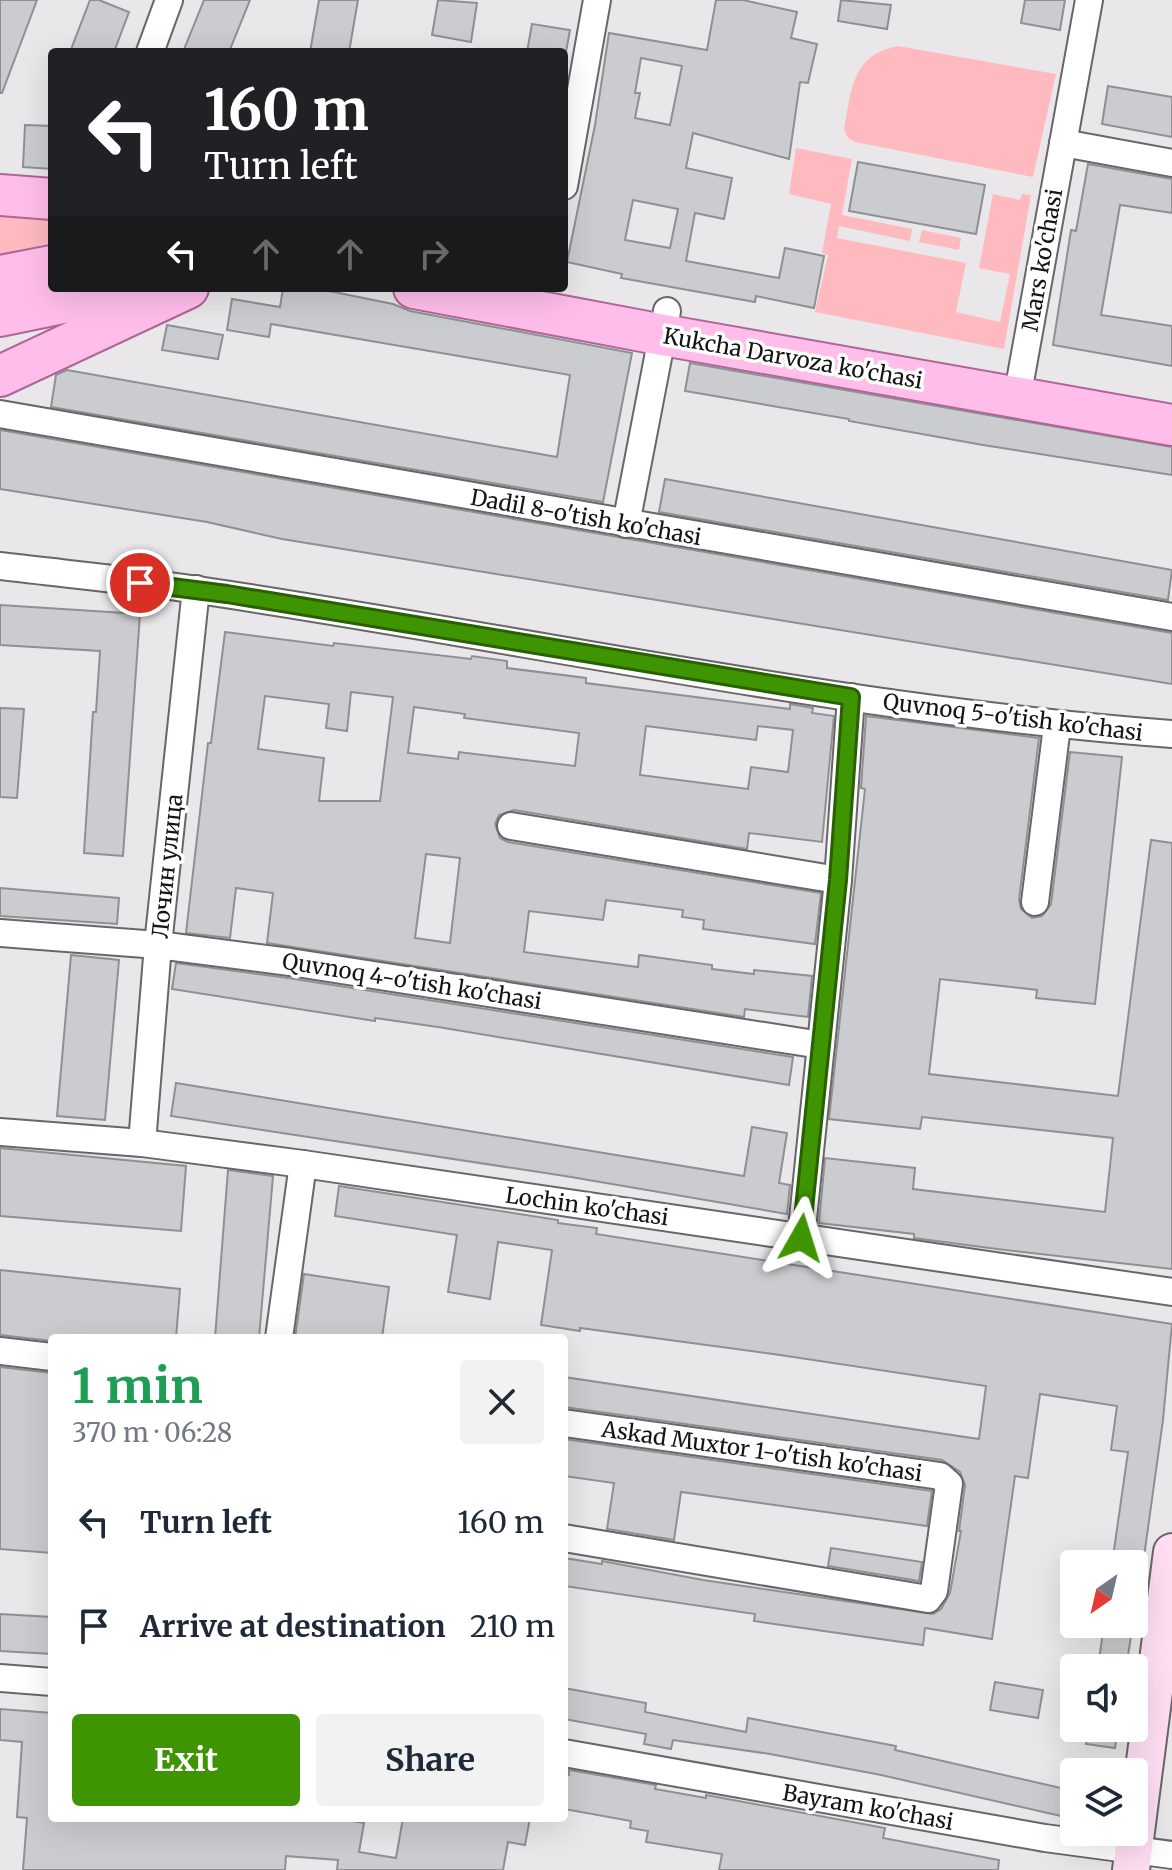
<!DOCTYPE html>
<html lang="en">
<head>
<meta charset="utf-8">
<style>
	body { margin:0; font-family:Merriweather,serif; background:#f2f2f3; color:#1f2937; height:100vh; display:flex; flex-direction:column; font-size:30px; white-space:nowrap }
	* { box-sizing:border-box; margin:0 }
	p { font-size:26px; color:#747a83 }
	.icon { flex:none; width:44px; height:44px; fill:none; stroke:currentColor; stroke-width:2; stroke-linecap:round; stroke-linejoin:round }
	.map { position:relative; flex:1; overflow:hidden }
	.drawer { position:absolute; left:48px; top:1334px; width:520px; height:488px; display:flex; flex-direction:column; background:#fff; border-radius:8px; box-shadow:0 8px 32px #0002 }
	.drawer>* { flex:none }
	.top-card { position:absolute; left:48px; top:48px; width:520px; height:244px; border-radius:8px; box-shadow:0 8px 32px #0002; background:#202124; color:#fff; overflow:hidden }
	.needle { width:52px; rotate:214deg }
	.tools { position:absolute; left:1060px; top:1550px; display:grid; gap:16px }
	.tools a { display:grid; place-items:center; width:88px; height:88px; border-radius:8px; background:#fff; box-shadow:0 8px 32px #0002; font-size:40px }
	.pin { position:absolute; display:grid; place-items:center; width:68px; height:68px; color:#fff; margin:-34px; border:4px solid #fff; border-radius:50%; box-shadow:0 2px 8px #0007 }
	.me { position:absolute; width:88px; margin:-44px; rotate:6deg; stroke-linejoin:round; filter:drop-shadow(0 0 6px #0008) }
	.turn { display:flex; align-items:center; gap:28px; height:168px; padding:0 24px; font-size:36px }
	.turn .icon { width:104px; height:104px; stroke-width:2.5 }
	.turn b { display:block; font-size:56px; line-height:68px }
	.lanes { display:flex; align-items:center; height:76px; padding:0 24px; background:#0003; justify-content:center; gap:40px; direction:ltr }
	.lanes .off { opacity:.35 }
	.round { display:grid; place-items:center; flex:none; width:84px; height:84px; border-radius:8px; background:#f2f2f3 }
	.summary { display:flex; align-items:center; justify-content:space-between; height:136px; padding:0 24px }
	h1 { font-size:48px; font-weight:700; line-height:60px; color:#1e9e55 }
	.primary-button { display:flex; gap:16px; margin-top:auto; padding:16px 24px }
	.primary-button a { flex:1; height:92px; border-radius:8px; background:#3f9402; color:#fff; font-size:32px; font-weight:700; line-height:92px; text-align:center }
	.primary-button a+a { background:#f2f2f3; color:#1f2937 }
	ul { padding:0; list-style:none }
	li { display:flex; align-items:center; gap:24px; height:104px; padding:0 24px }
	li div { flex:1 }
	li b { display:block; font-size:30px }
	li em { font-style:normal }
	.map>svg:first-child { display:block }
	.green { fill:#febabf }
	.building { fill:#cbcccf; stroke:#8f9093; stroke-width:2; fill-rule:evenodd }
	.lines { fill:none; stroke-linecap:round; stroke-linejoin:round }
	.street-casing { stroke:#686669; stroke-width:30 }
	.secondary-casing { stroke:#686669; stroke-width:40 }
	.primary-casing { stroke:#ad6696; stroke-width:44 }
	.street { stroke:#fff; stroke-width:26 }
	.secondary { stroke:#ffdef4; stroke-width:36 }
	.primary { stroke:#ffbeea; stroke-width:40 }
	.route-casing { stroke:#296001; stroke-width:20 }
	.route { stroke:#3f9402; stroke-width:14 }
	.labels { text-anchor:middle; stroke-width:7; stroke-linejoin:round; paint-order:stroke }
	.street-label { font-size:22px; fill:#151415; stroke:#fff }
</style>
</head>
<body>
<div class="map">
<svg width="1172" height="1870" viewBox="0 0 1172 1870">
	<rect width="100%" height="100%" fill="#e9e7ea"/>
	<g class="green">
		<path d="M898,46L1056,74L1033,177L855,142L848,138L844,130C852,90 851,55 898,46Z"/>
		<polygon points="796,148 852,159 842,215 912,229 910,241 839,226 837,238 966,263 956,312 1000,322 1010,274 979,268 993,194 1020,200 1022,194 1031,195 1004,349 815,312 828,255 822,253 831,204 789,194"/>
		<polygon points="0,209 52,211 52,247 0,257"/>
		<polygon points="922,230 961,238 959,250 919,242"/>
	</g>
	<g class="building">
		<polygon points="0,0 37,0 2,93 0,93"/>
		<polygon points="90,0 99,0 129,12 114,52 70,52"/>
		<polygon points="204,0 250,0 229,52 183,52"/>
		<polygon points="319,0 358,0 349,52 310,52"/>
		<polygon points="438,0 477,3 471,42 432,35"/>
		<path d="M716,0H743L797,12L791,38L817,44L808,83L800,82L789,159L693,133L686,168L732,178L724,219L695,213L686,261L779,278L785,248L824,256L814,308L756,296L755,302L621,278L622,274L567,262L595,125L609,33L707,50ZM641,58L682,66L670,125L635,118L640,93H635ZM633,200L678,209L670,248L625,240Z"/>
		<polygon points="841,0 891,5 887,29 838,21"/>
		<polygon points="1025,0 1065,0 1060,30 1021,23"/>
		<polygon points="532,24 570,30 566,52 527,52"/>
		<polygon points="1108,86 1172,97 1172,137 1102,124"/>
		<polygon points="25,125 52,126 52,169 23,167"/>
		<polygon points="858,162 985,185 976,234 849,211"/>
		<polygon points="1088,164 1172,179 1172,213 1120,205 1101,315 1172,326 1172,366 1053,345 1071,230 1076,231"/>
		<polygon points="283,288 309,288 334,292 393,304 410,311 632,353 603,502 51,407 56,375 67,370 557,457 570,375 271,324 269,337 227,330 232,299 280,307"/>
		<polygon points="167,325 223,335 218,359 162,350"/>
		<polygon points="690,363 1172,447 1172,475 983,445 849,421 849,419 685,391"/>
		<polygon points="0,430 1172,633 1172,684 282,539 207,522 0,489"/>
		<polygon points="665,479 1172,570 1168,600 659,512"/>
		<polygon points="0,605 140,614 123,856 84,853 93,712 96,712 100,651 0,645"/>
		<path d="M225,632L333,646L334,643L471,659L472,656L507,661V668L586,678V683L790,709V704L813,708L812,713L834,716L822,842L749,833L747,849L514,810L499,815L495,824L500,838L508,842L821,893L815,944L703,929L704,920L682,917L683,910L606,900L603,920L529,911L524,952L638,967L639,955L712,965V969L754,974V970L812,976L808,1017L745,1009L744,1017L267,943L273,893L236,888L230,938L186,933L208,743H211ZM351,692L393,697L380,801H319L324,758L258,749L265,696L329,704L326,728L347,731ZM414,707L465,714L464,718L579,733L575,766L459,752L458,759L408,753ZM646,726L756,740L758,726L793,730L788,772L751,767L748,789L640,775ZM426,854L460,858L450,943L415,938Z"/>
		<polygon points="0,708 24,709 17,798 0,797"/>
		<polygon points="866,716 1039,738 1019,900 1021,909 1032,918 1042,916 1051,904 1070,752 1122,757 1095,1004 1036,998 1037,990 940,979 929,1074 1118,1096 1151,840 1172,843 1172,1269 997,1249 914,1238 914,1234 819,1223 825,1158 915,1168 913,1189 1105,1212 1113,1138 922,1117 920,1129 829,1119 865,789 861,788"/>
		<polygon points="0,888 119,898 117,924 0,916"/>
		<polygon points="71,955 119,960 105,1120 57,1116"/>
		<polygon points="176,963 288,978 793,1057 789,1085 438,1027 375,1018 375,1021 172,989"/>
		<polygon points="176,1083 744,1176 752,1127 787,1133 779,1183 790,1185 787,1214 565,1176 171,1116"/>
		<polygon points="0,1148 186,1166 181,1231 0,1216"/>
		<polygon points="228,1170 273,1176 259,1338 215,1338"/>
		<polygon points="339,1186 558,1220 558,1223 597,1228 596,1234 1172,1324 1163,1420 1143,1564 1112,1564 1128,1452 1111,1450 1117,1406 1040,1394 1028,1478 1015,1476 992,1639 925,1628 923,1645 754,1621 755,1614 564,1586 564,1558 602,1564 602,1561 703,1580 933,1614 941,1609 950,1593 961,1531 959,1531 965,1485 960,1472 942,1460 564,1407 564,1377 979,1439 986,1386 780,1355 580,1328 580,1331 541,1325 552,1250 498,1242 490,1299 448,1292 457,1235 335,1216"/>
		<polygon points="0,1270 180,1289 176,1338 52,1338 52,1341 0,1335"/>
		<polygon points="304,1274 389,1287 382,1338 295,1338"/>
		<polygon points="0,1367 52,1373 52,1553 0,1549"/>
		<polygon points="564,1439 932,1491 927,1526 681,1492 674,1540 607,1529 614,1483 564,1476"/>
		<polygon points="831,1548 922,1562 919,1581 828,1566"/>
		<polygon points="0,1614 52,1617 52,1654 0,1651"/>
		<polygon points="1104,1624 1133,1624 1126,1668 1098,1668"/>
		<polygon points="995,1682 1043,1690 1038,1718 990,1710"/>
		<polygon points="564,1688 646,1703 645,1712 746,1732 748,1718 896,1746 895,1750 1074,1791 1074,1819 881,1775 770,1754 673,1740 671,1749 644,1744 646,1734 564,1719"/>
		<polygon points="0,1709 52,1713 52,1818 282,1818 311,1820 312,1818 334,1818 364,1823 359,1852 396,1858 403,1818 530,1818 525,1845 508,1842 503,1870 337,1870 338,1860 286,1856 285,1870 23,1870 27,1818 17,1817 22,1742 0,1740"/>
		<polygon points="1088,1728 1118,1728 1115,1748 1086,1744"/>
		<polygon points="569,1770 656,1785 655,1789 706,1798 706,1795 885,1828 883,1838 999,1860 998,1870 719,1870 722,1854 646,1842 648,1831 630,1828 631,1821 564,1809 564,1774 569,1775"/>
	</g>
	<g class="lines">
		<g class="street-casing">
			<g id="street">
				<polyline points="150,52 169,0"/>
				<polyline points="1063,143 1172,163"/>
				<polyline points="564,186 597,0"/>
				<polyline points="1021,376 1089,0"/>
				<polyline points="0,414 1172,617"/>
				<polyline points="626,524 667,311"/>
				<path d="M0,566C66,574 132,580 198,590C522,638 845,710 1172,734"/>
				<polyline points="511,826 838,880"/>
				<polyline points="1035,902 1057,726"/>
				<polyline points="0,933 158,945 290,962 821,1045"/>
				<polyline points="0,1132 142,1143 303,1164 1172,1292"/>
				<polyline points="142,1143 158,945 196,589"/>
				<polyline points="801,1238 838,880 851,697"/>
				<polyline points="279,1338 303,1164"/>
				<polyline points="0,1351 52,1357"/>
				<polyline points="564,1423 940,1476 949,1484 934,1591 928,1599 564,1538"/>
				<polyline points="0,1678 52,1682"/>
				<polyline points="564,1753 1045,1838 1172,1855"/>
			</g>
		</g>
		<g class="secondary-casing">
			<polyline id="secondary" points="1131,1870 1172,1552"/>
		</g>
		<g class="primary-casing">
			<g id="primary">
				<polyline points="0,195 52,199"/>
				<polyline points="0,276 52,266"/>
				<polyline points="414,288 663,335 1172,425"/>
				<polyline points="0,316 136,288"/>
				<polyline points="0,376 188,288"/>
			</g>
		</g>
		<use href="#street" class="street"/>
		<use href="#secondary" class="secondary"/>
		<use href="#primary" class="primary"/>
	</g>
	<g class="lines">
		<g class="route-casing">
			<polyline id="route" points="140,583 227,594 851,697 838,880 801,1238"/>
		</g>
		<use href="#route" class="route"/>
	</g>
	<g class="labels">
		<g class="street-label">
			<text transform="translate(1042 260) rotate(-80)" y="8">Mars ko'chasi</text>
			<text transform="translate(793 358) rotate(10)" y="8">Kukcha Darvoza ko'chasi</text>
			<text transform="translate(586 517) rotate(10)" y="8">Dadil 8-o'tish ko'chasi</text>
			<text transform="translate(1013 717) rotate(7)" y="8">Quvnoq 5-o'tish ko'chasi</text>
			<text transform="translate(167 866) rotate(-84)" y="8">Лочин улица</text>
			<text transform="translate(412 981) rotate(9)" y="8">Quvnoq 4-o'tish ko'chasi</text>
			<text transform="translate(587 1206) rotate(8)" y="8">Lochin ko'chasi</text>
			<text transform="translate(762 1451) rotate(8)" y="8">Askad Muxtor 1-o'tish ko'chasi</text>
			<text transform="translate(868 1807) rotate(10)" y="8">Bayram ko'chasi</text>
		</g>
	</g>
</svg>
<div class="tools">
<a><svg class="needle" viewBox="-14 -14 28 28"><path d="M0-13l5 13h-10z" fill="#e53935"/><path d="M0 13l5-13h-10z" fill="#747a83"/></svg></a>
<a><svg class="icon" aria-label="sound" viewBox="0 0 24 24"><path d="M4 9h4l5-4v14l-5-4H4zM17 9q2 3 0 6"/></svg></a>
<a><svg class="icon" aria-label="layers" viewBox="0 0 24 24"><path d="M12 4l9 5-9 5-9-5zM3 14l9 5 9-5"/></svg></a>
</div>
<div class="pin" style="left:140px;top:583px;background:#d93025"><svg class="icon" aria-label="arrive" viewBox="0 0 24 24"><path d="M6 21V4h12l-3 4 3 4H6"/></svg></div>
<svg class="me" style="left:801px;top:1238px" viewBox="-20 -20 40 40"><path d="M0-17L14 15 0 8-14 15z" fill="#3f9402" stroke="#fff" stroke-width="4"/></svg>
<div class="top-card">
<div class="turn"><svg class="icon" aria-label="left" viewBox="0 0 24 24"><path d="M17 20v-9H6M10 6l-5 5 5 5"/></svg><div><b>160 m</b>Turn left</div></div>
<div class="lanes"><svg class="icon" aria-label="left" viewBox="0 0 24 24"><path d="M17 20v-9H6M10 6l-5 5 5 5"/></svg><svg class="icon off" aria-label="ahead" viewBox="0 0 24 24"><path d="M12 20V5M6 11l6-6 6 6"/></svg><svg class="icon off" aria-label="ahead" viewBox="0 0 24 24"><path d="M12 20V5M6 11l6-6 6 6"/></svg><svg class="icon off" aria-label="right" viewBox="0 0 24 24"><path d="M7 20v-9h11M14 6l5 5-5 5"/></svg></div>
</div>
<section class="drawer">
<div class="summary"><div><h1>1 min</h1><p>370 m · 06:28</p></div><a class="round"><svg class="icon" aria-label="close" viewBox="0 0 24 24"><path d="M6 6l12 12M18 6L6 18"/></svg></a></div>
<ul>
<li><svg class="icon" aria-label="left" viewBox="0 0 24 24"><path d="M17 20v-9H6M10 6l-5 5 5 5"/></svg><div><b>Turn left</b></div><em>160 m</em></li>
<li><svg class="icon" aria-label="arrive" viewBox="0 0 24 24"><path d="M6 21V4h12l-3 4 3 4H6"/></svg><div><b>Arrive at destination</b></div><em>210 m</em></li>
</ul>
<div class="primary-button"><a>Exit</a><a>Share</a></div>
</section>
</div>
</body>
</html>
